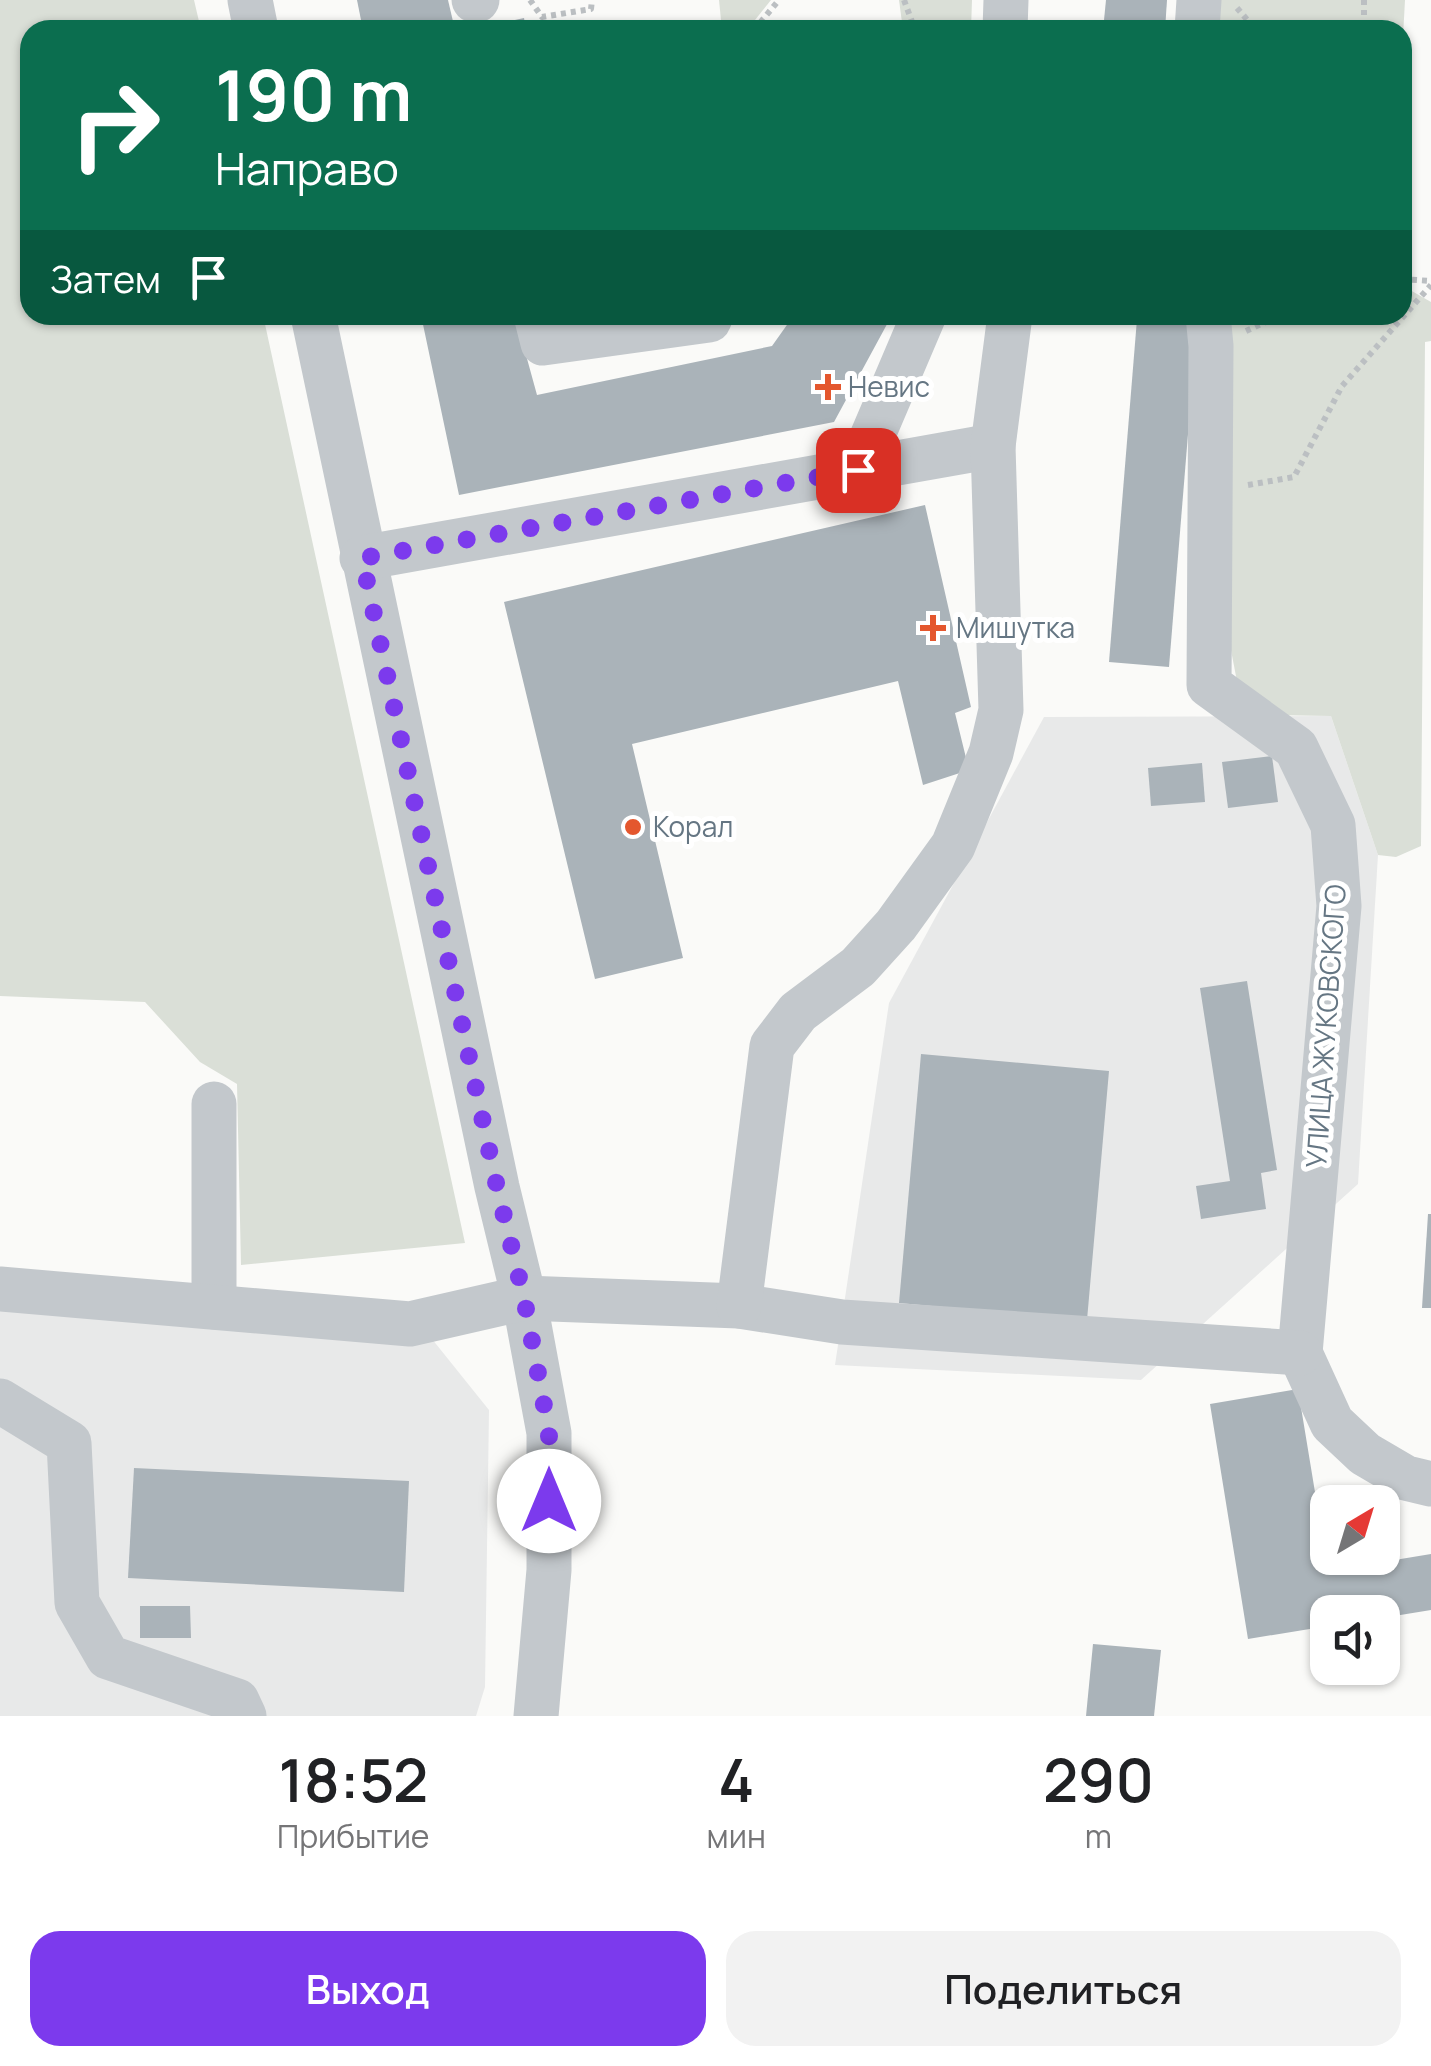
<!DOCTYPE html>
<html lang="ru">
<head>
<meta charset="utf-8">
<style>
	body { margin:0; font-family:Manrope,sans-serif; background:#f2f2f2; color:#202124; height:100vh; display:flex; flex-direction:column; font-size:38px; white-space:nowrap }
	* { box-sizing:border-box; margin:0 }
	p { font-size:32px; color:#757577 }
	.icon { flex:none; width:55px; height:55px; fill:none; stroke:currentColor; stroke-width:2; stroke-linecap:round; stroke-linejoin:round }
	.map { position:relative; height:1716px; overflow:hidden }
	.side { display:flex; flex-direction:column; background:#fff; flex:1 }
	.side>* { flex:none }
	.top-card { position:absolute; left:20px; top:20px; width:1392px; height:305px; border-radius:30px; box-shadow:0 2px 8px #0004; background:#0b6e4f; color:#fff; overflow:hidden }
	.needle { width:65px; rotate:38deg }
	.tools { position:absolute; left:1310px; top:1485px; display:grid; gap:20px }
	.tools a { display:grid; place-items:center; width:90px; height:90px; border-radius:20px; background:#fff; box-shadow:0 2px 8px #0004; font-size:50px }
	.pin { position:absolute; display:grid; place-items:center; width:85px; height:85px; color:#fff; margin:-42px; border-radius:20px; box-shadow:0 5px 15px #0006 }
	.me { position:absolute; width:110px; margin:-55px; rotate:0deg; stroke-linejoin:round; filter:drop-shadow(0 0 8px #0008) }
	.turn { display:flex; align-items:center; gap:35px; height:210px; padding:0 30px; font-size:45px }
	.turn .icon { width:130px; height:130px; stroke-width:2.5 }
	.turn b { display:block; font-size:70px; line-height:85px }
	.then { display:flex; align-items:center; height:95px; padding:0 30px; background:#0003; gap:20px; font-size:38px }
	.eta { display:flex; justify-content:space-evenly; align-items:center; height:170px; text-align:center }
	.eta b { font-size:60px; font-weight:600; line-height:70px }
	.action { display:flex; gap:20px; margin-top:auto; padding:20px 30px }
	.action a { flex:1; height:115px; border-radius:30px; background:#7c3aed; color:#fff; font-size:40px; font-weight:600; line-height:115px; text-align:center }
	.action a+a { background:#f2f2f2; color:#202124 }
	.map>svg:first-child { display:block }
	.built { fill:#e8e9e9 }
	.green { fill:#dadfd7 }
	.building { fill:#aab3b9 }
	.lines { fill:none; stroke-linecap:round; stroke-linejoin:round }
	.path { stroke:#bbbfc2; stroke-width:6; stroke-dasharray:5 5; stroke-linecap:butt }
	.minor { stroke:#c3c8cc; stroke-width:45 }
	.route { stroke:#7c3aed; stroke-width:18; stroke-dasharray:0 32.4 }
	.poi-dot { fill:#e4572e; stroke:#fff; stroke-width:4 }
	.labels { text-anchor:middle; stroke-width:10; stroke-linejoin:round; paint-order:stroke }
	.poi-label { font-size:28px; fill:#657683; stroke:#fff; text-anchor:start }
	.street-label { font-size:28px; fill:#657683; stroke:#fff }
</style>
</head>
<body>
<div class="map">
<svg width="1431" height="1716" viewBox="0 0 1431 1716">
	<rect width="100%" height="100%" fill="#fafaf8"/>
	<g class="built">
		<polygon points="1331,716 1378,855 1358,1184 1141,1380 835,1365 889,1003 1044,717"/>
		<polygon points="0,1306 432,1339 489,1410 485,1687 476,1716 0,1716"/>
	</g>
	<g class="green">
		<polygon points="0,0 194,0 201,30 30,30 30,315 263,315 465,1243 241,1265 237,1084 200,1062 145,1002 0,996"/>
		<polygon points="719,0 771,0 747,30 722,30"/>
		<polygon points="899,0 972,0 971,30 903,30"/>
		<polygon points="1215,0 1405,0 1403,37 1402,30 1212,30"/>
		<polygon points="1403,286 1431,302 1431,341 1425,342 1421,846 1396,857 1378,855 1331,716 1263,715 1240,697 1220,593 1223,315 1402,315"/>
	</g>
	<g class="building">
		<polygon points="357,0 448,0 455,30 363,30"/>
		<polygon points="1106,0 1167,0 1165,30 1103,30"/>
		<polygon points="524,18 526,30 477,30 477,28"/>
		<polygon points="622,22 624,30 595,30 595,28"/>
		<polygon points="421,315 515,315 537,395 772,346 794,315 892,315 834,422 459,495"/>
		<polygon points="1137,319 1197,324 1169,667 1109,662"/>
		<polygon points="925,505 971,707 955,713 969,770 923,785 898,681 632,744 683,958 595,979 504,602"/>
		<polygon points="1272,756 1278,802 1228,808 1222,762"/>
		<polygon points="1202,763 1205,802 1151,806 1148,768"/>
		<polygon points="1247,981 1277,1170 1261,1173 1266,1209 1201,1219 1196,1186 1230,1181 1200,988"/>
		<polygon points="921,1054 1109,1071 1087,1320 899,1303"/>
		<polygon points="1428,1214 1431,1214 1431,1308 1422,1308"/>
		<polygon points="1298,1389 1328,1571 1431,1554 1431,1610 1382,1618 1382,1612 1328,1612 1328,1626 1248,1639 1210,1404"/>
		<polygon points="134,1468 409,1481 404,1592 128,1578"/>
		<polygon points="140,1606 190,1606 191,1638 140,1638"/>
		<polygon points="1093,1644 1161,1650 1154,1716 1086,1716"/>
	</g>
	<g class="lines">
		<g class="path">
			<polyline points="530,0 542,17 591,9 592,0"/>
			<polyline points="904,0 915,30"/>
			<polyline points="1364,0 1364,30"/>
			<polyline points="1237,8 1256,30"/>
			<polyline points="754,30 779,0"/>
			<polyline points="1402,279 1431,281"/>
			<polyline points="1246,331 1281,315"/>
			<polyline points="1248,485 1294,477 1342,386 1431,285"/>
		</g>
		<g class="minor">
			<polyline points="250,0 256,30"/>
			<polyline points="474,0 477,0"/>
			<polyline points="1005,30 1006,0"/>
			<polyline points="1197,30 1199,0"/>
			<polyline points="313,315 497,1187 524,1298 549,1433 549,1570 536,1716"/>
			<polyline points="536,315 543,343 709,320 711,315"/>
			<polyline points="1208,315 1211,346 1209,685 1296,748 1333,825 1339,906 1300,1353 1332,1423 1365,1454 1406,1478 1431,1484"/>
			<polyline points="858,470 924,315"/>
			<polyline points="362,558 993,446"/>
			<polyline points="214,1104 214,1307"/>
			<polyline points="0,1289 410,1324 524,1298 739,1306 842,1322 1300,1353"/>
			<polyline points="739,1306 772,1046 798,1012 858,967 896,925 953,846 991,753 1001,710 993,446 1010,315"/>
			<polyline points="0,1401 69,1443 77,1603 108,1657 237,1701 244,1716"/>
		</g>
	</g>
	<g class="lines">
		<polyline class="route" points="549,1501 549,1432 524,1298 497,1187 362,558 858,470"/>
	</g>
	<g class="poi-dot">
		<path d="M823 372h10v10h10v10h-10v10h-10v-10h-10v-10h10z"/>
		<path d="M928 613h10v10h10v10h-10v10h-10v-10h-10v-10h10z"/>
		<circle cx="633" cy="827" r="10"/>
	</g>
	<g class="labels">
		<g class="poi-label">
			<text x="848" y="397">Невис</text>
			<text x="956" y="638">Мишутка</text>
			<text x="653" y="837">Корал</text>
		</g>
		<g class="street-label">
			<text transform="translate(1326 1026) rotate(-86)" y="10">УЛИЦА ЖУКОВСКОГО</text>
		</g>
	</g>
</svg>
<div class="tools">
<a><svg class="needle" viewBox="-14 -14 28 28"><path d="M0-13l5 13h-10z" fill="#e53935"/><path d="M0 13l5-13h-10z" fill="#757577"/></svg></a>
<a><svg class="icon" aria-label="sound" viewBox="0 0 24 24"><path d="M4 9h4l5-4v14l-5-4H4zM17 9q2 3 0 6"/></svg></a>
</div>
<div class="pin" style="left:858px;top:470px;background:#d93025"><svg class="icon" aria-label="arrive" viewBox="0 0 24 24"><path d="M6 21V4h12l-3 4 3 4H6"/></svg></div>
<svg class="me" style="left:549px;top:1501px" viewBox="-20 -20 40 40"><circle r="19" fill="#fff"/><path d="M0-13L10 11 0 6-10 11z" fill="#7c3aed"/></svg>
<div class="top-card">
<div class="turn"><svg class="icon" aria-label="right" viewBox="0 0 24 24"><path d="M7 20v-9h11M14 6l5 5-5 5"/></svg><div><b>190 m</b>Направо</div></div>
<div class="then">Затем<svg class="icon" aria-label="arrive" viewBox="0 0 24 24"><path d="M6 21V4h12l-3 4 3 4H6"/></svg></div>
</div>
</div>
<section class="side">
<div class="eta">
<div><b>18:52</b><p>Прибытие</p></div>
<div><b>4</b><p>мин</p></div>
<div><b>290</b><p>m</p></div>
</div>
<div class="action"><a>Выход</a><a>Поделиться</a></div>
</section>
</body>
</html>
